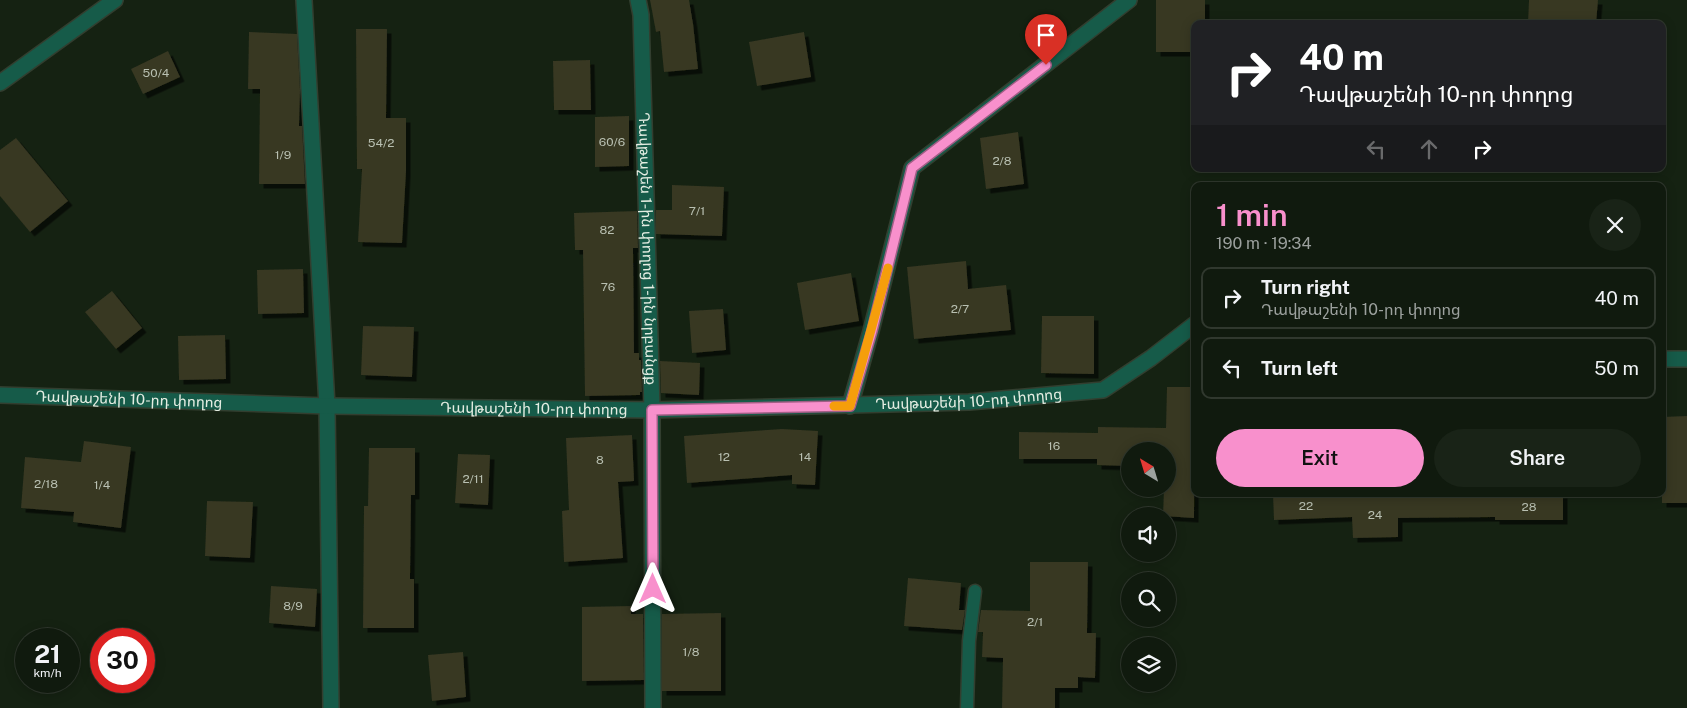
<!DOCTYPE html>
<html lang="en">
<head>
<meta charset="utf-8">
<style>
	body { margin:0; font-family:"Public Sans","Noto Sans Armenian",sans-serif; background:#192317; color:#f1f3f6; height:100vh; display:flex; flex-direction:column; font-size:19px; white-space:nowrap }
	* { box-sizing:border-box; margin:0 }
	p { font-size:16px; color:#9ca19e }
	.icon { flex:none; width:28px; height:28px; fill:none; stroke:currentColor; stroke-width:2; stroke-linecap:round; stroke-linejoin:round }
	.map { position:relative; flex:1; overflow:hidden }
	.drawer { position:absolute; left:1191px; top:182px; width:475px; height:315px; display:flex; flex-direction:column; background:#101a0e; border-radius:10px; box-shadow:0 2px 12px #0003,0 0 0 1px #30382e }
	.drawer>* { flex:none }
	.hud { position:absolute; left:1191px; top:20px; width:475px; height:152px; border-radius:10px; box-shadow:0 2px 12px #0003,0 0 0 1px #30382e; background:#202124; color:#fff; overflow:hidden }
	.needle { width:32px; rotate:322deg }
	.fabs { position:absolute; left:1121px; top:442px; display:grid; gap:10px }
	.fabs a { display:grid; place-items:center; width:55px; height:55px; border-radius:50%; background:#101a0e; box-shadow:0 2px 12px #0003,0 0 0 1px #30382e; font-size:25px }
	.speed { position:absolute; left:15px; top:628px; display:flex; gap:10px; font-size:25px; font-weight:700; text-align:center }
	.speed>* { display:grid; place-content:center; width:65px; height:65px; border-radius:50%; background:#101a0e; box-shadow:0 2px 12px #0003,0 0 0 1px #30382e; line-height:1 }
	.speed small { font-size:12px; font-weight:400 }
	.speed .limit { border:8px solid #d22; background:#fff; color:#111 }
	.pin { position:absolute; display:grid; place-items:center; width:42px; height:42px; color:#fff; margin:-51px -21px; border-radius:50% 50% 50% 0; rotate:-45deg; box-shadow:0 0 5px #0007 }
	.pin .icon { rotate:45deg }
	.me { position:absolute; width:55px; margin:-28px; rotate:0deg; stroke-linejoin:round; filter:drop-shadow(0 0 4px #0008) }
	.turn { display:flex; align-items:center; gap:18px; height:105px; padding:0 25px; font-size:22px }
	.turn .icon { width:65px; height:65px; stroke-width:2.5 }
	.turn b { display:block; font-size:35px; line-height:42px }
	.lanes { display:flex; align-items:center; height:48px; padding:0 25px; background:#0003; justify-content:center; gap:25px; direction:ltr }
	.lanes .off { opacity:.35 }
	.round { display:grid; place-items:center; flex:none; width:52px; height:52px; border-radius:26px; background:#192317 }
	.overview { display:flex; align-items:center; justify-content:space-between; height:85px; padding:0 25px }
	h1 { font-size:30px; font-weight:600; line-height:38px; color:#f890cc }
	.primary-button { display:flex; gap:10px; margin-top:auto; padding:10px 25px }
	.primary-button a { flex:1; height:58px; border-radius:30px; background:#f890cc; color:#111; font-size:20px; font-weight:600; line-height:58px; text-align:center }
	.primary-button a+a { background:#192317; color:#f1f3f6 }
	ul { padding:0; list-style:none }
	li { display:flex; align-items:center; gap:15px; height:62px; margin:0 10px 8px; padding:0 15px; border:2px solid #30382e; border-radius:10px }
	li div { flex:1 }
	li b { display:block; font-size:19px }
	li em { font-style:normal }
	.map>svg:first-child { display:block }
	.building { fill:#373722; filter:url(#shadow) }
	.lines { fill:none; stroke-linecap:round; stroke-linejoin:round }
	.service-casing { stroke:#323e2f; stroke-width:15 }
	.minor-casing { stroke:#323e2f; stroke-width:18 }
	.tertiary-casing { stroke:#323e2f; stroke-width:18 }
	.service { stroke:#165b49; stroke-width:12 }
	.minor { stroke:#165b49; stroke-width:15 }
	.tertiary { stroke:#165b49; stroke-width:15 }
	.route-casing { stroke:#a15e85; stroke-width:12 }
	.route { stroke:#f890cc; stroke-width:9 }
	.slow { stroke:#f59e0b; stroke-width:9 }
	.labels { text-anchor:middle; stroke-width:4; stroke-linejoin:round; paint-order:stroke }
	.number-label { font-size:12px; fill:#b9c0b2 }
	.street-label { font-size:15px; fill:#e4ede2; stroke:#152212 }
</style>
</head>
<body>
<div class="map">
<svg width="1687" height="708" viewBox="0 0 1687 708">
	<defs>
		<filter id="shadow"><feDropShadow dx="4.5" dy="4.5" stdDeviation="0" flood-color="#0009"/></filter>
	</defs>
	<rect width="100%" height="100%" fill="#152212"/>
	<g class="building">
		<polygon points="650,0 689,0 693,24 698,69 664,72 660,31 656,32"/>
		<polygon points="1156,0 1205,0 1205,24 1195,24 1195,52 1156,52"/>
		<polygon points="1529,0 1598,0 1596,24 1528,24"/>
		<polygon points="356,29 387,29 386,118 406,118 406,171 402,243 358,242 362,169 357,169"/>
		<polygon points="249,32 297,34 300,90 299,126 302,126 305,184 259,184 260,89 248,89"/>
		<polygon points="804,32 811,77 757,86 749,42"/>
		<polygon points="168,51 180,77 143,94 131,69"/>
		<polygon points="590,60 591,110 554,110 553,61"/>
		<polygon points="629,116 629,166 595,167 595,117"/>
		<polygon points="1018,132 1024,184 986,189 980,138"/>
		<polygon points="16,138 68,201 30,232 0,196 0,150"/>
		<polygon points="672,185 724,187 722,236 656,234 656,210 672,210"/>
		<polygon points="637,211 638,248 633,248 634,353 639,353 639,360 641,360 642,392 640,392 640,395 585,396 583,250 575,250 574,213"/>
		<polygon points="966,261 968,289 1006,285 1011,330 914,339 907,267"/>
		<polygon points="303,269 304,313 258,314 257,270"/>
		<polygon points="851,273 859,321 805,330 797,283"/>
		<polygon points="112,291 142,328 116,349 85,312"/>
		<polygon points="723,309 726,350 692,353 689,311"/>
		<polygon points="1042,316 1094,316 1094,374 1041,373"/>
		<polygon points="363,326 414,327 412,377 361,375"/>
		<polygon points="225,335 226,379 179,380 178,336"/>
		<polygon points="660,361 700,363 699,395 661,393"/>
		<polygon points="1167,387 1195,387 1194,518 1163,516 1164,489 1168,489 1168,451 1130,451 1130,466 1097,465 1097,459 1019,459 1019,432 1098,433 1098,427 1166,428"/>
		<polygon points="1687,416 1687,503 1662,503 1662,417"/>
		<polygon points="782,429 818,431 815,485 792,484 792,475 687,483 684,436"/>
		<polygon points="632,435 634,481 618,482 623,558 564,562 562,511 569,510 566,438"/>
		<polygon points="84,441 131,447 121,528 73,522 74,512 21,508 25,457 81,462"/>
		<polygon points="369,448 415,448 415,495 411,495 410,579 414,579 414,628 363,628 364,506 368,506"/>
		<polygon points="458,454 490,455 488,505 455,503"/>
		<polygon points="1273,494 1495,495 1495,494 1563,494 1563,520 1495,520 1495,517 1398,518 1398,537 1353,538 1352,517 1274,520"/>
		<polygon points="207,501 253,502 250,558 205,556"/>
		<polygon points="1030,562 1088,562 1087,633 1096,633 1095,678 1078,677 1078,688 1055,688 1055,708 1002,708 1003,658 982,657 983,632 978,632 981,610 1030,611"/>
		<polygon points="908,578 961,583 959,610 965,610 962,630 904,626"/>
		<polygon points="271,586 317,589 315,627 269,623"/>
		<polygon points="631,606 631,614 643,614 644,680 582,681 582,607"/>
		<polygon points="721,613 721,691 662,691 662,614"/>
		<polygon points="463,652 466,697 432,701 428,655"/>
	</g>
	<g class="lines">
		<g class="service-casing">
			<polyline id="service" points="967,708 969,641 975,591"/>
		</g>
		<g class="minor-casing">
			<g id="minor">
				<polyline points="304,0 327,406 331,708"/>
				<path id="s1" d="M638,0L641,15L652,410L653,708"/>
				<polyline points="1662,359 1687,359"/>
				<path id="s2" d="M0,395L327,406L652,410L969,402L1103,390L1151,358L1195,324"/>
				<polyline points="850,406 871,331 912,168 1129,0"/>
			</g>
		</g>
		<g class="tertiary-casing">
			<polyline id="tertiary" points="0,83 115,0"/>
		</g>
		<use href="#service" class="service"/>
		<use href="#minor" class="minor"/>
		<use href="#tertiary" class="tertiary"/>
	</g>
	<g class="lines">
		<g class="route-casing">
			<polyline id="route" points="653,589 652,410 850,406 872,331 912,168 1046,65"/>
		</g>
		<use href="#route" class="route"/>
		<polyline class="slow" points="834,406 850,406 888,268"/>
	</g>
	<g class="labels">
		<g class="number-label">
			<text x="156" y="77">50/4</text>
			<text x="612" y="146">60/6</text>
			<text x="381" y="147">54/2</text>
			<text x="283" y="159">1/9</text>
			<text x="1002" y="165">2/8</text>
			<text x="697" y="215">7/1</text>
			<text x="607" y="234">82</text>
			<text x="608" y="291">76</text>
			<text x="960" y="313">2/7</text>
			<text x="1054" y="450">16</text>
			<text x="724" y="461">12</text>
			<text x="805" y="461">14</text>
			<text x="600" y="464">8</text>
			<text x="473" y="483">2/11</text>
			<text x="46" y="488">2/18</text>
			<text x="102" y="489">1/4</text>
			<text x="1306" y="510">22</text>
			<text x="1529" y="511">28</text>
			<text x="1375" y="519">24</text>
			<text x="293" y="610">8/9</text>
			<text x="1035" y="626">2/1</text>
			<text x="691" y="656">1/8</text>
		</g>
		<g class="street-label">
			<text dy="5" stroke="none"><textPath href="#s1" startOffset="249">Դավթաշեն 1-ին փողոց 1-ին նրբանցք</textPath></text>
			<text dy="5" stroke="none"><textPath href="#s2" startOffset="969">Դավթաշենի 10-րդ փողոց</textPath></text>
			<text dy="5" stroke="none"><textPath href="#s2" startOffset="129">Դավթաշենի 10-րդ փողոց</textPath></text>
			<text dy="5" stroke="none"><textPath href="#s2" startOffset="534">Դավթաշենի 10-րդ փողոց</textPath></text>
		</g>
	</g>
</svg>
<div class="fabs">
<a><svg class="needle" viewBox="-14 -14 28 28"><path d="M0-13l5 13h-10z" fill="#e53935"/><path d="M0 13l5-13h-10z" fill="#9ca19e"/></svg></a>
<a><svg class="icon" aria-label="sound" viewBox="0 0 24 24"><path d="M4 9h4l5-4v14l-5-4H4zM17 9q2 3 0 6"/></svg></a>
<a><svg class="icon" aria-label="search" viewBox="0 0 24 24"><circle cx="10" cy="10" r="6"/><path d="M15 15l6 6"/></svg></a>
<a><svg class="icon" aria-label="layers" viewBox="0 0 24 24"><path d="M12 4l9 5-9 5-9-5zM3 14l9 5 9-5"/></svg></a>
</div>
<div class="speed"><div>21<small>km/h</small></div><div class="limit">30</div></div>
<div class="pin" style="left:1046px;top:65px;background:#d93025"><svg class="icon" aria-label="arrive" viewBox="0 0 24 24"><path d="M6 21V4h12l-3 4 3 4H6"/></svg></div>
<svg class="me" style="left:653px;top:589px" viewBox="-20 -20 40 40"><path d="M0-17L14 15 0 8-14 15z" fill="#f890cc" stroke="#fff" stroke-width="4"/></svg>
<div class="hud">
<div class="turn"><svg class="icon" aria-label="right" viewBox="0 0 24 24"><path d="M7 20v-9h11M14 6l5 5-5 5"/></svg><div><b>40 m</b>Դավթաշենի 10-րդ փողոց</div></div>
<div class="lanes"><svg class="icon off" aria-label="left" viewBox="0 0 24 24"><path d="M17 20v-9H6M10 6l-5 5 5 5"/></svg><svg class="icon off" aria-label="ahead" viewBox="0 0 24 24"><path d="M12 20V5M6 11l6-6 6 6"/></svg><svg class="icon" aria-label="right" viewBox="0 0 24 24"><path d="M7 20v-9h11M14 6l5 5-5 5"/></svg></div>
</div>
<section class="drawer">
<div class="overview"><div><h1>1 min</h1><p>190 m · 19:34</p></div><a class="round"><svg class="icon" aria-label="close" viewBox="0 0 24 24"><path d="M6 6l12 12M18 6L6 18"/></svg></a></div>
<ul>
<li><svg class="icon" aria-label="right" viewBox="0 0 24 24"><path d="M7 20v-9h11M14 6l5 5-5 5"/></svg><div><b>Turn right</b><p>Դավթաշենի 10-րդ փողոց</p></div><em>40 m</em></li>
<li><svg class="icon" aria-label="left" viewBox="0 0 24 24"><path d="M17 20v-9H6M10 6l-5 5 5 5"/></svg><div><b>Turn left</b></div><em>50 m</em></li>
</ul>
<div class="primary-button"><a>Exit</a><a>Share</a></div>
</section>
</div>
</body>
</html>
